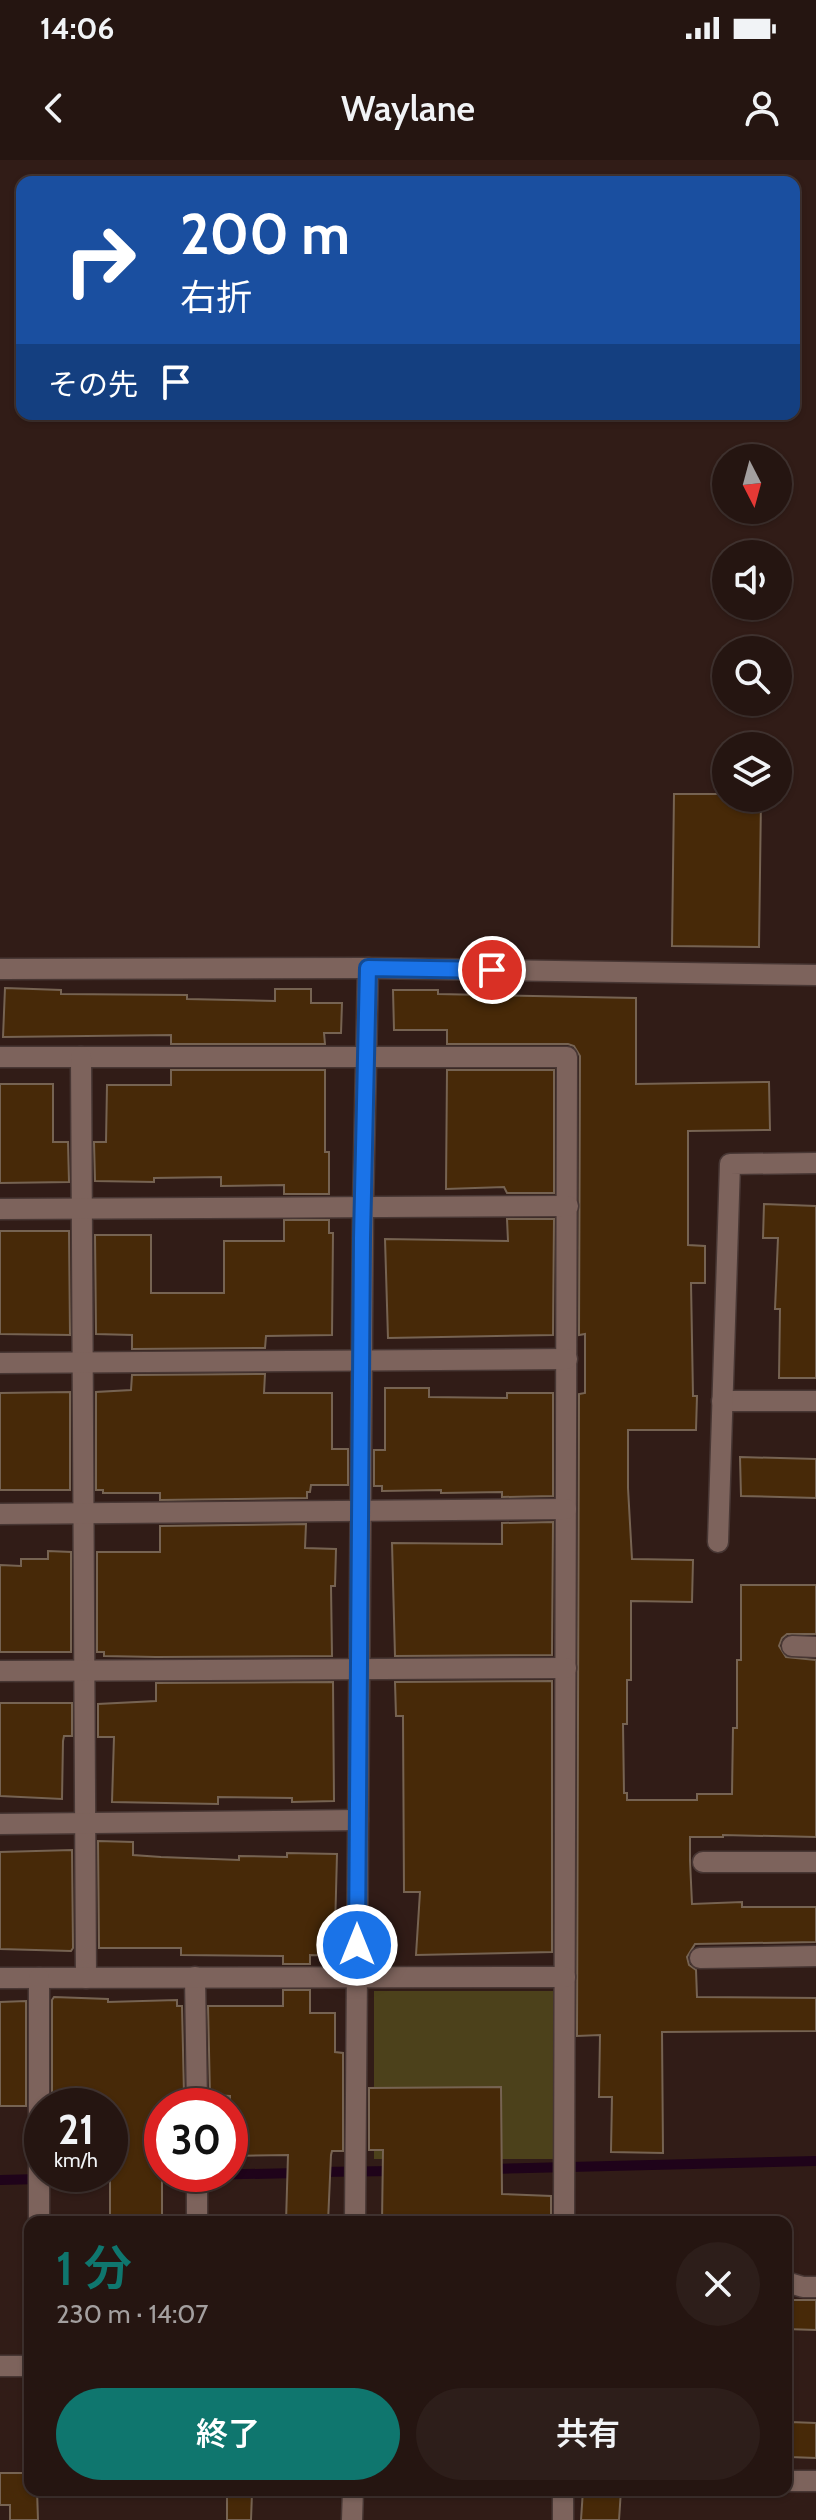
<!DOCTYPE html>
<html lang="ja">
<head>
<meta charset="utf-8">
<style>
	body { margin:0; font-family:Cabin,"Noto Sans JP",sans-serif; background:#2d1e1a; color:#f1f3f6; height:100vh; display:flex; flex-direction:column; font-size:30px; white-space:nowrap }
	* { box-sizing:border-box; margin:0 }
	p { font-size:26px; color:#a39f9f }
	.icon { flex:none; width:44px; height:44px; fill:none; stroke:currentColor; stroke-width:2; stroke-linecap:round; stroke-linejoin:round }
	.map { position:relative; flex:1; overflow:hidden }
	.details { position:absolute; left:24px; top:2056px; width:768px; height:280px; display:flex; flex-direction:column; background:#251511; border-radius:16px; box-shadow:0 2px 6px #0004,0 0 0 2px #423431 }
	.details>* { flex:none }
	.banner { position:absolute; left:16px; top:16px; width:784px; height:244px; border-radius:16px; box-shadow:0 2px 6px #0004,0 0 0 2px #423431; background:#1a4fa0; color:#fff; overflow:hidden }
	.needle { width:52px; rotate:174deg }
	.tools { position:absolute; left:712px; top:284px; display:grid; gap:16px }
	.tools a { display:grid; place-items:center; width:80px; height:80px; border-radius:50%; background:#251511; box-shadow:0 2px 6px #0004,0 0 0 2px #423431; font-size:40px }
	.speed { position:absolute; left:24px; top:1928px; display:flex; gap:16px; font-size:40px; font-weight:700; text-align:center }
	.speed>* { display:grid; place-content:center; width:104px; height:104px; border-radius:50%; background:#251511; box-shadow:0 2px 6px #0004,0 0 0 2px #423431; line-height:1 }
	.speed small { font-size:20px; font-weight:400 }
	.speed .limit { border:12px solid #d22; background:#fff; color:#111 }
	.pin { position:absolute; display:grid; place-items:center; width:68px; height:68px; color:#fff; margin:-34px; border:4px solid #fff; border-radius:50%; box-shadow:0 2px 8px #0007 }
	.me { position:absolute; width:88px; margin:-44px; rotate:0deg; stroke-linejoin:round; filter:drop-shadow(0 0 6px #0008) }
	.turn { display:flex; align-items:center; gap:28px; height:168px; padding:0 32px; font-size:36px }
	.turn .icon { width:104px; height:104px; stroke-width:2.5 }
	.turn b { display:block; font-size:56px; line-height:68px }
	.then { display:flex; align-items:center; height:76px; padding:0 32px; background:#0003; gap:16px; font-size:30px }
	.round { display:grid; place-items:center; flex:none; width:84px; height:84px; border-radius:42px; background:#2d1e1a }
	.head { display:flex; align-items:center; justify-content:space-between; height:136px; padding:0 32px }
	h1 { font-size:48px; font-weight:600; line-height:60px; color:#0f766e }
	.button { display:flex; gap:16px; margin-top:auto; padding:16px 32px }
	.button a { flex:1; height:92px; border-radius:48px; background:#0f766e; color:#fff; font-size:32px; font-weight:600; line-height:92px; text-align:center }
	.button a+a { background:#2d1e1a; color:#f1f3f6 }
	.status { display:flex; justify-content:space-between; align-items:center; height:56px; padding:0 40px; background:#251511; direction:ltr }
	.status svg { height:22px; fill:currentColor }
	header { display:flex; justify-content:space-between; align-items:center; height:104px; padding:0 32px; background:#251511; font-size:36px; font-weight:600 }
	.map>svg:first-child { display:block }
	.green { fill:#4c411b }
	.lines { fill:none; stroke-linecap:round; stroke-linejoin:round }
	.stream { stroke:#1f031a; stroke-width:10 }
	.building { fill:#472908; stroke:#766352; stroke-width:2 }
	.minor-casing { stroke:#483734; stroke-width:23 }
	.minor { stroke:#7d635c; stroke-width:20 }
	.route-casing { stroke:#114b97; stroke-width:20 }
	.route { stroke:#1a73e8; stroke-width:14 }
</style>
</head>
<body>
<div class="status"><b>14:06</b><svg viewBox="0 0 49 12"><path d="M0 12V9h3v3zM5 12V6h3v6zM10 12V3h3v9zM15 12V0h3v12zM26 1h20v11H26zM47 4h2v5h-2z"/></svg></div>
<header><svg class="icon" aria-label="back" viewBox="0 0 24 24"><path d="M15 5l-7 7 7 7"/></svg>Waylane<svg class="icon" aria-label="person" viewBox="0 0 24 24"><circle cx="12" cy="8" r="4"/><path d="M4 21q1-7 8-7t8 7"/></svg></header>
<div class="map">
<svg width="816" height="2360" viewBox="0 0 816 2360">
	<rect width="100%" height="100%" fill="#311c17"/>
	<polygon class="green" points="374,1831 554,1831 553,1999 374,1999"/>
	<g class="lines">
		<g class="stream">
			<polyline points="490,2009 816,2001"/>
			<polyline points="318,2012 394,2011"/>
			<polyline points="150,2016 298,2013"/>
			<polyline points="0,2020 122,2017"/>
		</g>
	</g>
	<g class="building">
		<polygon points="674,634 726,634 726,638 761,638 759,787 672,786"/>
		<polygon points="5,828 61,830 61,834 187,835 187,839 275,841 275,829 311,829 311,843 342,843 341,873 324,873 325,884 171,884 171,875 3,877"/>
		<polygon points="393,830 438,830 438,834 636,838 636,924 769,922 770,970 688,971 688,1085 705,1086 705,1123 691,1123 693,1236 697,1236 696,1270 628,1270 628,1328 632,1399 693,1400 692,1442 631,1441 631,1520 627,1520 627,1564 623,1564 624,1633 627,1633 627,1640 697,1640 697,1634 732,1634 733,1568 737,1568 737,1500 741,1500 741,1425 816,1425 816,1474 787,1474 782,1478 779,1486 786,1497 816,1500 816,1677 723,1675 723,1677 690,1677 690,1701 692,1744 742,1742 742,1747 816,1747 816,1782 695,1784 687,1797 689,1805 696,1810 697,1837 816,1838 816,1871 662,1872 663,1993 611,1992 612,1937 599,1937 600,1875 577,1876 579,1234 585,1233 585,1174 579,1175 580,896 574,886 568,884 447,884 447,870 394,870"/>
		<polygon points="171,910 325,910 325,992 329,992 329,1034 284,1034 284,1025 221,1026 221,1017 154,1018 154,1022 95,1021 94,982 106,982 107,925 171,925"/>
		<polygon points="447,910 554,910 554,1033 507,1033 504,1027 446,1029"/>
		<polygon points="0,924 53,924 53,982 68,982 69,1022 0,1023"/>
		<polygon points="764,1044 816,1046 816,1218 779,1218 780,1149 775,1149 778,1078 763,1078"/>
		<polygon points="507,1059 554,1059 553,1175 388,1178 385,1079 508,1081"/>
		<polygon points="284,1060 329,1060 329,1073 333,1073 332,1175 266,1176 265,1188 132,1189 132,1175 96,1174 95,1075 151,1075 151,1133 224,1133 224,1081 284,1081"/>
		<polygon points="0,1071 69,1071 70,1175 0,1174"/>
		<polygon points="265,1214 264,1233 332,1233 332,1289 348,1289 348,1325 311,1325 310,1332 307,1332 307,1338 160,1340 160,1333 103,1333 103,1330 96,1330 96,1232 131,1230 132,1215"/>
		<polygon points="385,1228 429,1228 429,1237 507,1238 507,1233 553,1233 553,1336 502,1337 502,1332 441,1333 441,1330 382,1331 382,1326 374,1326 374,1290 385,1290"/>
		<polygon points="70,1232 70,1330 0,1330 0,1233"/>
		<polygon points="740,1297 816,1299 816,1338 741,1336"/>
		<polygon points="553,1362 552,1495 395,1496 392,1383 502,1384 502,1363"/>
		<polygon points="306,1364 305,1388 336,1389 335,1426 331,1426 332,1496 156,1497 104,1496 104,1492 97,1492 97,1392 160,1392 160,1366"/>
		<polygon points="48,1391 71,1392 71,1492 0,1492 0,1405 21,1406 21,1399 48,1399"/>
		<polygon points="552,1521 552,1792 416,1795 420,1732 404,1732 403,1556 396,1556 395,1522"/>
		<polygon points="333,1522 334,1641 292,1642 292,1638 218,1637 218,1644 112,1642 114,1577 98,1577 98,1544 156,1541 156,1523"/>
		<polygon points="0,1543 72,1543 72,1576 64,1576 63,1581 62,1639 0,1636"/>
		<polygon points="98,1681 133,1682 133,1695 161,1697 239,1700 239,1696 287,1697 287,1693 337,1694 335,1770 339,1770 338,1796 310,1795 310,1804 283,1804 283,1796 181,1795 181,1788 99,1788"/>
		<polygon points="72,1690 73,1788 71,1791 0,1789 0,1692"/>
		<polygon points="283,1830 310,1830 310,1853 335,1853 335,1892 343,1893 343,1991 332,1991 331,1995 328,2062 286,2062 288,1995 230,1996 230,1936 210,1935 208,1846 283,1846"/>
		<polygon points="54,1837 108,1839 108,1842 177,1840 177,1846 182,1846 184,1934 180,1934 180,1944 162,1944 162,2062 110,2062 110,1946 52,1946 52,1840"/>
		<polygon points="26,1841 26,1946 0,1946 0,1842"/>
		<polygon points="501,1927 502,2034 551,2036 551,2062 382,2062 383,1990 369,1990 369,1928"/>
		<polygon points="786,2140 816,2140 816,2170 786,2169"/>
		<polygon points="790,2262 816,2263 816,2298 790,2297"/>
		<polygon points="0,2313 30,2313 30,2330 37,2330 38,2360 10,2360 10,2345 0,2345"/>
		<polygon points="583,2330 621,2330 619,2360 581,2360"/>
		<polygon points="227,2333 252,2333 251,2360 227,2360"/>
	</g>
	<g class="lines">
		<g class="minor-casing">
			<g id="minor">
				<polyline points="0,809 368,808 816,815"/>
				<polyline points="0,897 567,897 564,2062"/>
				<polyline points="81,897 86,1818"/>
				<polyline points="0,1049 568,1046"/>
				<polyline points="0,1203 567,1199"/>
				<polyline points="722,1241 816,1241"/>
				<polyline points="0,1354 566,1349"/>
				<polyline points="718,1382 730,1004 816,1003"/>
				<polyline points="792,1486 816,1487"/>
				<polyline points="0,1511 566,1508"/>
				<polyline points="0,1664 358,1660"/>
				<polyline points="703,1702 816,1702"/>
				<polyline points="700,1798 816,1796"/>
				<polyline points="195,1817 197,1946"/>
				<polyline points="0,1818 565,1817"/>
				<polyline points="39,1818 39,2062"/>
				<polyline points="197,2062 197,2014"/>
				<polyline points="355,2062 363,1047 368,808"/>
				<polyline points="786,2122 803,2127 816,2127"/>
				<polyline points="0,2206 30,2206"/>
				<polyline points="786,2321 816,2321"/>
				<polyline points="563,2330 563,2360"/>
				<polyline points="352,2360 353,2330"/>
			</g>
		</g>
		<use href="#minor" class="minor"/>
	</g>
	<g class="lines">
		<g class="route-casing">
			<polyline id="route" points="357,1785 362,1078 368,808 492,810"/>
		</g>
		<use href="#route" class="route"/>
	</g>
</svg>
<div class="tools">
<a><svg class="needle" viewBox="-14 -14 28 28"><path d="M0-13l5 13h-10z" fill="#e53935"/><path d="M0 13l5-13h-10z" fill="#a39f9f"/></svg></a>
<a><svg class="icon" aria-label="sound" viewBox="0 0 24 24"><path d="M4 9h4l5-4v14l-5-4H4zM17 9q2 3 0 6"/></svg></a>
<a><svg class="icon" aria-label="search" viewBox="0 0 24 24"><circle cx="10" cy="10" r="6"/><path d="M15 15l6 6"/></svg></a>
<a><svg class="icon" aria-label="layers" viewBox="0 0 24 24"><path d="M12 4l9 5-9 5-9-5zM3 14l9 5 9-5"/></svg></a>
</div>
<div class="speed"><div>21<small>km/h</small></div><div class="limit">30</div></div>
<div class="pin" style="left:492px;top:810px;background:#d93025"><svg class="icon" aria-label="arrive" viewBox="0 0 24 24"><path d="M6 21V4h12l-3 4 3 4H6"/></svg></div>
<svg class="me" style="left:357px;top:1785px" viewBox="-20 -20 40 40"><circle r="17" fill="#1a73e8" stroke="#fff" stroke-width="3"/><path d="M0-11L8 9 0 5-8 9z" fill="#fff"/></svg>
<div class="banner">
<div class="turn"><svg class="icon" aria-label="right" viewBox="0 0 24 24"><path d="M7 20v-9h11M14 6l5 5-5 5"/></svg><div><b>200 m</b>右折</div></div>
<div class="then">その先<svg class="icon" aria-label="arrive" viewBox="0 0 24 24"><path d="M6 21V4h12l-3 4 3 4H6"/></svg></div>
</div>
<section class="details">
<div class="head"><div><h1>1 分</h1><p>230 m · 14:07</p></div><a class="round"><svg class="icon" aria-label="close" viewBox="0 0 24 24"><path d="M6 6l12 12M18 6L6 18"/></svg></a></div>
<div class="button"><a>終了</a><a>共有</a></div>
</section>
</div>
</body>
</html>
